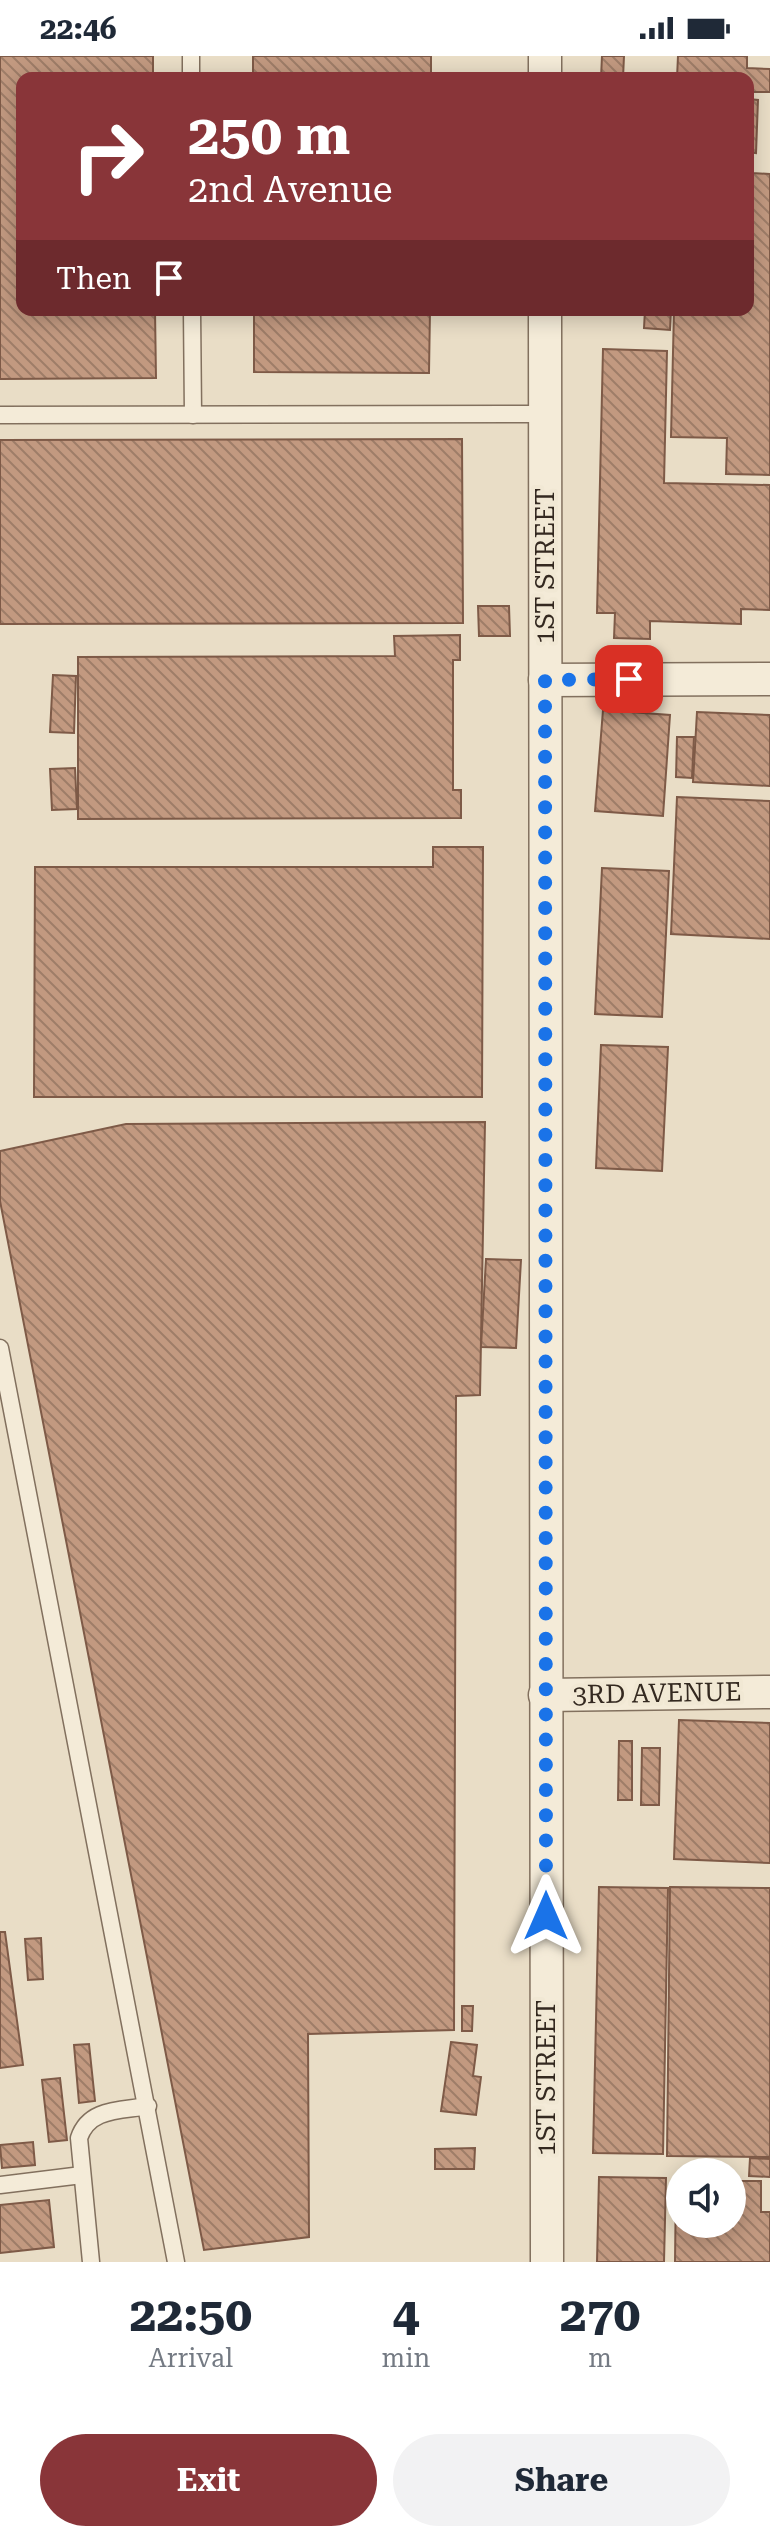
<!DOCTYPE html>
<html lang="en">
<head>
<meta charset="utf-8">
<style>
	body { margin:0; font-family:"Roboto Serif",serif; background:#f2f2f3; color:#1f2937; height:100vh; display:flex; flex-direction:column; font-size:30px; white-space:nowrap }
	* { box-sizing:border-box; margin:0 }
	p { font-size:26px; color:#747a83 }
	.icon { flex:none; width:44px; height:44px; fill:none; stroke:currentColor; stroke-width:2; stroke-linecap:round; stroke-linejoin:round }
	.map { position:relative; height:2206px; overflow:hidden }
	.sheet { display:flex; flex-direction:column; background:#fff; flex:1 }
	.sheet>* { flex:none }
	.top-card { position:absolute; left:16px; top:16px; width:738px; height:244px; border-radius:16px; box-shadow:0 4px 20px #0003; background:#893539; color:#fff; overflow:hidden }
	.controls { position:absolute; left:666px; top:2102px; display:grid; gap:16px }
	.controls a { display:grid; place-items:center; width:80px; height:80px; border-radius:50%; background:#fff; box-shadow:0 4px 20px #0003; font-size:40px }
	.pin { position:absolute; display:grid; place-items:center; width:68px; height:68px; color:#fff; margin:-34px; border-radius:16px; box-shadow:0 4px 12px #0006 }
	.me { position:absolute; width:88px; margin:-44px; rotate:0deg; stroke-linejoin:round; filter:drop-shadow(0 0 6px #0008) }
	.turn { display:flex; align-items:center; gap:28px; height:168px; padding:0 40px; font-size:36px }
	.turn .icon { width:104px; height:104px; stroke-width:2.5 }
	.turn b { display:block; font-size:56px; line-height:68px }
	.then { display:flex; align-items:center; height:76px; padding:0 40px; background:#0003; gap:16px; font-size:30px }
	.eta { display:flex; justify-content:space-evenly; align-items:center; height:136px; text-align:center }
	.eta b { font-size:48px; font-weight:700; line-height:56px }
	.button { display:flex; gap:16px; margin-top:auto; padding:16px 40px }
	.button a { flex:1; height:92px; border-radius:48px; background:#893539; color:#fff; font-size:32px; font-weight:700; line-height:92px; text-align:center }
	.button a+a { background:#f2f2f3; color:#1f2937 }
	.status { display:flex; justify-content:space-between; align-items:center; height:56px; padding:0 40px; background:#fff; direction:ltr }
	.status svg { height:22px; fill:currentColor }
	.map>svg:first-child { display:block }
	.building { fill:url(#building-back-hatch); stroke:#7e5a47; stroke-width:2 }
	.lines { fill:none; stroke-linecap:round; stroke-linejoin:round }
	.lane-casing { stroke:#82705e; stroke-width:19 }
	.street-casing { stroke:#82705e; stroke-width:35 }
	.lane { stroke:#f4ebd8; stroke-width:16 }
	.street { stroke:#f4ebd8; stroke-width:32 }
	.route { stroke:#1a73e8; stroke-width:14; stroke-dasharray:0 25.2 }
	.labels { text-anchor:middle; stroke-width:8; stroke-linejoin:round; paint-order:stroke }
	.street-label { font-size:26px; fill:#342920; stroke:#f1e8d4 }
</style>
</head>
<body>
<div class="status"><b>22:46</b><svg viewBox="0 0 49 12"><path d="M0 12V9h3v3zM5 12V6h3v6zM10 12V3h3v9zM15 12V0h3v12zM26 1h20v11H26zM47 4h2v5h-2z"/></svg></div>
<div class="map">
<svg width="770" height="2206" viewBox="0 0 770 2206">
	<defs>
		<pattern id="building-back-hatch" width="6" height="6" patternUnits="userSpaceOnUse" patternTransform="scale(2)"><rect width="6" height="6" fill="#c29980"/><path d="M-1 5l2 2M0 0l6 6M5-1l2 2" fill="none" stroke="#9e7d68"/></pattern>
	</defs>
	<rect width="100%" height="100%" fill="#e9ddc6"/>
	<g class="building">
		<polygon points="0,0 153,0 153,22 22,22 22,254 155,254 156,322 0,323"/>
		<rect x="253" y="0" width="178" height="22"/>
		<polygon points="602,0 624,0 623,22 601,22"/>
		<polygon points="678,0 747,0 747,12 770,13 770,36 748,36 748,22 677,22"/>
		<polygon points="748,43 758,44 756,97 748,96"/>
		<polygon points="748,102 753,102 752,117 770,118 770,419 726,418 727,382 671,381 674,254 748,254"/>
		<polygon points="254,254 430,254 429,317 254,316"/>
		<polygon points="645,254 671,254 670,274 644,272"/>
		<polygon points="603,293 667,295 664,427 770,429 770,554 741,553 741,568 650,565 650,583 614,582 615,557 597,557"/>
		<polygon points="462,383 463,567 0,568 0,384"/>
		<polygon points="478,550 509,550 510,580 479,580"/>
		<polygon points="460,579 460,604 453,604 453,734 461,734 461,762 78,763 78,601 395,600 394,580"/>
		<polygon points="53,619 76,620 74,677 50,676"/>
		<polygon points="603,654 670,659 663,760 595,755"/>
		<polygon points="697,656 770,659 770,730 693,726"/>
		<polygon points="677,681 694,681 692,722 676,721"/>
		<polygon points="75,712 77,753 52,754 50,713"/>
		<polygon points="677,741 770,745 770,883 671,878"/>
		<polygon points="433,791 483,791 482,1041 34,1041 35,811 433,811"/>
		<polygon points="602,812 669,815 662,961 595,958"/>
		<polygon points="601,989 668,991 662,1115 596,1112"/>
		<polygon points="485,1066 480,1339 456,1340 454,1974 308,1978 309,2181 204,2194 0,1145 0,1095 126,1068"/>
		<polygon points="486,1203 521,1204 516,1292 481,1291"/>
		<polygon points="679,1664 770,1667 770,1807 674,1803"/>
		<polygon points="619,1685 632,1685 632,1744 618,1744"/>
		<polygon points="642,1692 660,1692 659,1749 641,1749"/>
		<polygon points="599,1831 668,1832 663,2098 593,2097"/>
		<polygon points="670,1831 770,1832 770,2101 667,2100"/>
		<polygon points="0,1876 5,1876 23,2009 0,2012"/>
		<polygon points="41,1882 43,1923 28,1924 25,1883"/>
		<polygon points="462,1950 473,1950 472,1975 462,1975"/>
		<polygon points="451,1986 477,1989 473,2020 481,2021 476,2059 441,2055"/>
		<polygon points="89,1988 95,2045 79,2047 74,1989"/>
		<polygon points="60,2022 67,2084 49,2086 42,2024"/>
		<polygon points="33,2086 35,2109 2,2112 0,2089"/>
		<polygon points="475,2092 474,2113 435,2113 435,2093"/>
		<polygon points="750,2102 770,2103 770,2121 749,2120"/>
		<polygon points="599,2121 666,2122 664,2206 597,2206"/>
		<polygon points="676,2124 680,2124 680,2168 732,2168 732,2125 761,2125 761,2156 770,2156 770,2206 675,2206"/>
		<polygon points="49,2144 54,2191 0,2197 0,2149"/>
	</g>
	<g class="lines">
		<g class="lane-casing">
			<g id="lane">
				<polyline points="191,0 191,22"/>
				<polyline points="192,254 193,359"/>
				<polyline points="0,359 544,358"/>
				<polyline points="0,1292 176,2206"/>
				<polyline points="0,2129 82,2119"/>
				<path d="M91,2206L79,2082C89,2052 120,2055 148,2050"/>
			</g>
		</g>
		<g class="street-casing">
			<g id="street">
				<polyline points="545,22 545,0"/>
				<polyline points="545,254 547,2206"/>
				<polyline points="545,624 770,623"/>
				<polyline points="545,1639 770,1636"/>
			</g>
		</g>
		<use href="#lane" class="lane"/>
		<use href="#street" class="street"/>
	</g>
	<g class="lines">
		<polyline class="route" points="546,1860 545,624 629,623"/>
	</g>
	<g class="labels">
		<g class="street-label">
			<text transform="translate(545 510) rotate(-90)" y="9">1ST STREET</text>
			<text transform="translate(657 1637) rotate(-1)" y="9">3RD AVENUE</text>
			<text transform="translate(546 2022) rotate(-90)" y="9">1ST STREET</text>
		</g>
	</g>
</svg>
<div class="controls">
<a><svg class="icon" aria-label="sound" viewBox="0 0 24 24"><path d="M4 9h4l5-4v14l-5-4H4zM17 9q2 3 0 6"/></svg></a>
</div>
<div class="pin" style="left:629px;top:623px;background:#d93025"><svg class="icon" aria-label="arrive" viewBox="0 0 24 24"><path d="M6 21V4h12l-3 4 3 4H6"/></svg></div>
<svg class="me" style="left:546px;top:1860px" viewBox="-20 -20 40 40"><path d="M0-17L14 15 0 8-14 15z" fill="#1a73e8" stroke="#fff" stroke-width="4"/></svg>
<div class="top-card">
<div class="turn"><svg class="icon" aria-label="right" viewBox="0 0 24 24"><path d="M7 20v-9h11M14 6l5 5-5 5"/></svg><div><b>250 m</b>2nd Avenue</div></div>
<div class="then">Then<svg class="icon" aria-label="arrive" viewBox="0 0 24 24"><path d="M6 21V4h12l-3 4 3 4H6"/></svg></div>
</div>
</div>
<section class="sheet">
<div class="eta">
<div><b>22:50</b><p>Arrival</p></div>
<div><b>4</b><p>min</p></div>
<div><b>270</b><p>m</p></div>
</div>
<div class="button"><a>Exit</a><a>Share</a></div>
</section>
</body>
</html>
